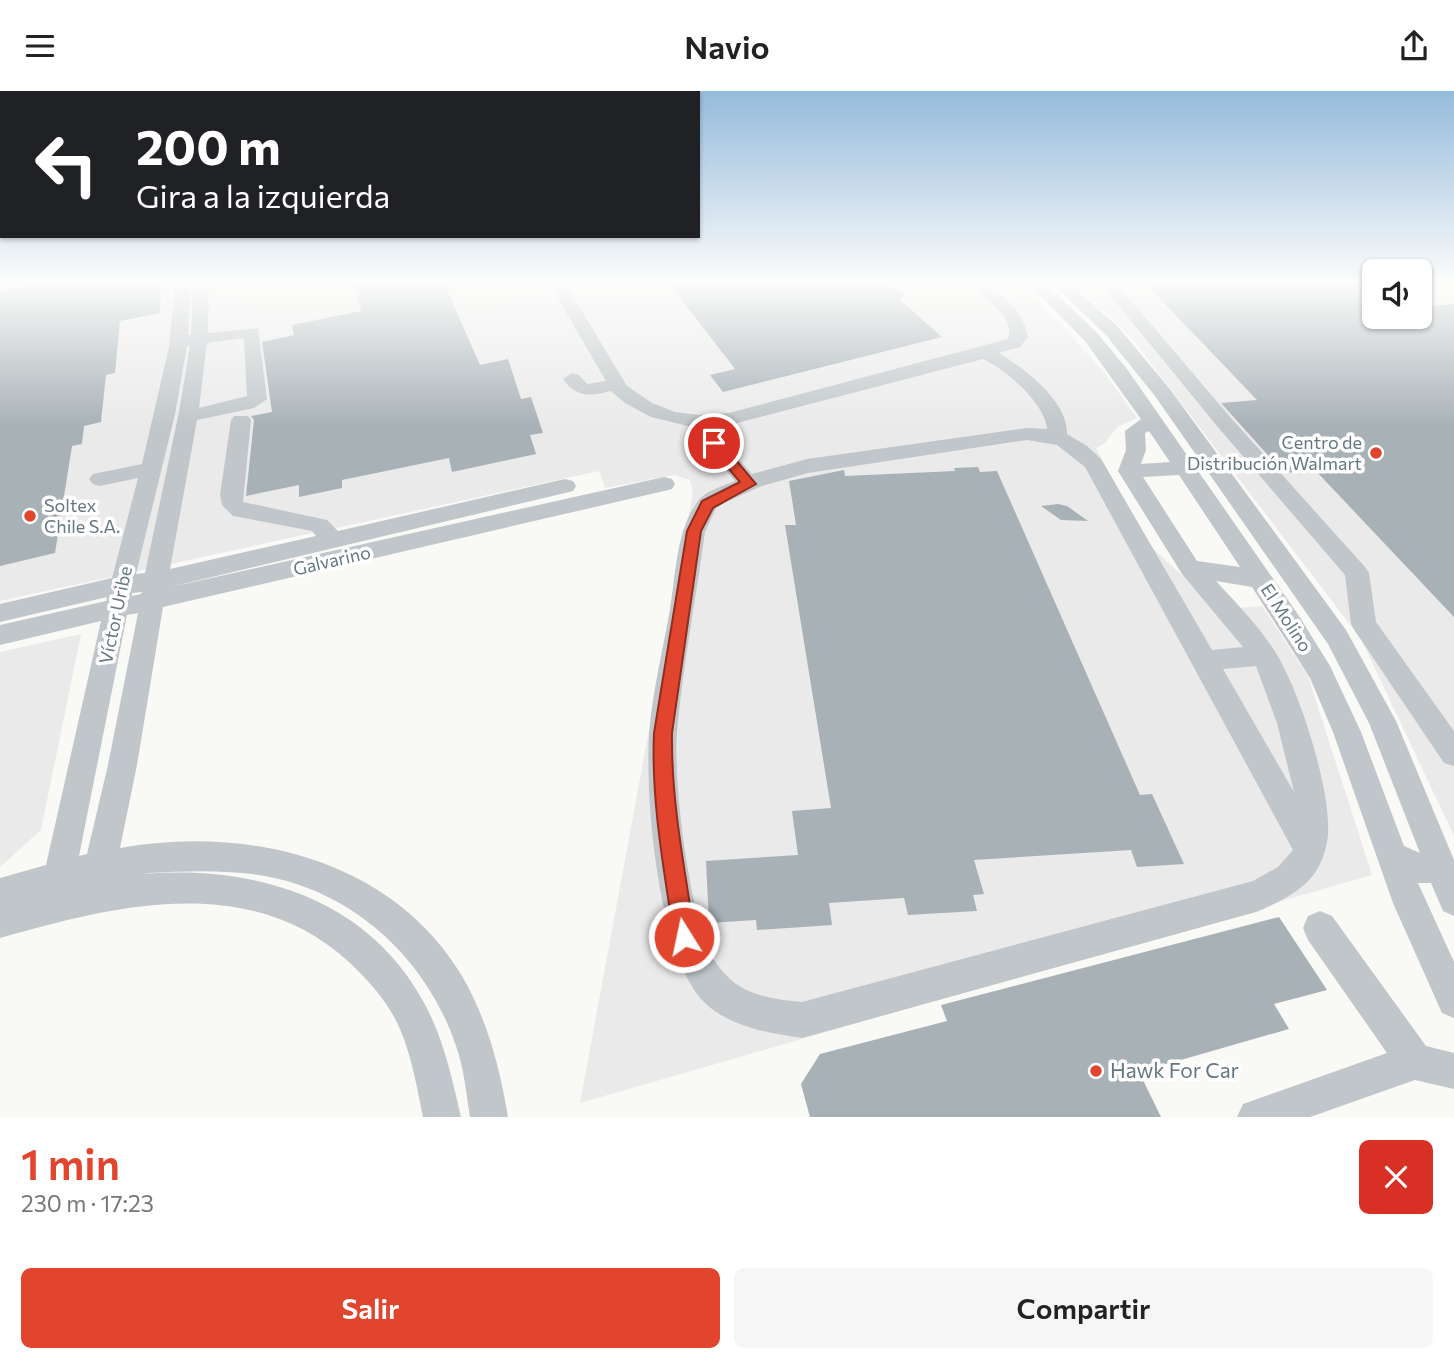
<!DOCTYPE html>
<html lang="es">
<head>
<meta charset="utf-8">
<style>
	body { margin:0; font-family:Commissioner,sans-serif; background:#f6f6f6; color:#222; height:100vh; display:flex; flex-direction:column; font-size:26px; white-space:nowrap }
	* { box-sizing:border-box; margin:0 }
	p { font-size:23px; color:#767676 }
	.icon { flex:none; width:38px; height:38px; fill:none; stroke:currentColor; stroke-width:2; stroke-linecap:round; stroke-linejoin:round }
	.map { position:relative; height:1026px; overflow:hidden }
	.details { display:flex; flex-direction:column; background:#fff; flex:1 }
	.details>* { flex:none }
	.hud { position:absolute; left:0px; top:0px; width:700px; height:147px; box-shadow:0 2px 5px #0004; background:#202124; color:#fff; overflow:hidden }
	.controls { position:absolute; left:1362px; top:168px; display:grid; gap:14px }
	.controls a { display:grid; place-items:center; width:70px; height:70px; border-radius:10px; background:#fff; box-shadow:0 2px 5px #0004; font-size:35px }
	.pin { position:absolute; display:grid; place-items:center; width:60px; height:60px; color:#fff; margin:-30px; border:4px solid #fff; border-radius:50%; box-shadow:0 2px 7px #0007 }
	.me { position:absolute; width:77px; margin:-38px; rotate:350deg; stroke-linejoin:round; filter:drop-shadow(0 0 5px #0008) }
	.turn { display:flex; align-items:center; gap:24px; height:147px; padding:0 21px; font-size:32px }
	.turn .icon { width:91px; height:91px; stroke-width:2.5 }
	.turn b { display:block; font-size:49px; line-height:60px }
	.round { display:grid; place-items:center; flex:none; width:74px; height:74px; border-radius:10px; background:#f6f6f6 }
	.headline { display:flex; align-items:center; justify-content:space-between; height:119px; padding:0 21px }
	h1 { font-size:42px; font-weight:600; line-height:52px; color:#e1452e }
	.primary-button { display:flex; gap:14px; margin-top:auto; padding:14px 21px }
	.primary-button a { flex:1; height:80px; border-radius:10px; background:#e1452e; color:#fff; font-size:28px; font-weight:600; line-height:80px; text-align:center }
	.primary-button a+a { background:#f6f6f6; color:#222 }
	header { display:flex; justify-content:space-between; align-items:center; height:91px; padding:0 21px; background:#fff; font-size:32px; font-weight:600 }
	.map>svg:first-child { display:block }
	.built { fill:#eaeaea }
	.building { fill:#a7b1b6 }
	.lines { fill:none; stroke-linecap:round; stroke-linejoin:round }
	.minor { fill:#c0c6c9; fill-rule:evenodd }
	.route { fill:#e1452e; stroke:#922d1e; stroke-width:2 }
	.poi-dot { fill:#e1452e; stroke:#fff; stroke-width:2.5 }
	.labels { text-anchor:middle; stroke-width:7; stroke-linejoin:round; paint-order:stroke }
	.poi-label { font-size:18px; fill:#647881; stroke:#fff; text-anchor:end }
	.street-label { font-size:18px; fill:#647881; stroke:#fff }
	.near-poi-label { font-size:21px; fill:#647881; stroke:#fff; text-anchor:start }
</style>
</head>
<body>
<header><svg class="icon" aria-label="menu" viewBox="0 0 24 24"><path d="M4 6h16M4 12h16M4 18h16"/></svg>Navio<svg class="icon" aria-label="share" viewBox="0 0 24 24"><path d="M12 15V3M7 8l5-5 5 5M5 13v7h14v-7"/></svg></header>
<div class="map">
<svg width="1454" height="1026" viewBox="0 0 1454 1026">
	<rect width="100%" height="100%" fill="#f9f9f6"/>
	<g class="built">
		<polygon points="0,192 1022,192 1105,282 1137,327 1117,336 1104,353 1096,357 1148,453 1220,519 1262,515 1308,585 1372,784 580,1012 693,401 690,389 674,384 605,397 599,380 0,510"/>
		<polygon points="1072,192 1374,192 1374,226 1419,226 1419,192 1454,192 1454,745 1361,548 1130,245"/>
		<polygon points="81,543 41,739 0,776 0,561"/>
	</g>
	<g class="building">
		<polygon points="44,192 161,192 160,222 120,230 115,282 106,284 101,331 84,335 82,353 72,355 55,462 0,475 0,200"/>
		<polygon points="354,192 444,192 480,274 508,268 521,308 531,306 543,342 530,344 536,363 452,381 449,367 342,389 342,397 299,406 299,394 246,405 254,329 251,325 272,321 262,251 294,244 292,234 361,220"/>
		<polygon points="669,192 888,192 905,206 899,208 942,246 723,301 710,284 735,278"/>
		<polygon points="1145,192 1374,192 1374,226 1419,226 1419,208 1429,215 1454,213 1454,526 1315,379 1284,382 1221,312 1257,309"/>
		<polygon points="978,376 980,381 997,380 1140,704 1152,703 1184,773 1137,776 1131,759 974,769 984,803 973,804 977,820 908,824 904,807 829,812 832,834 757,839 756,829 709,832 706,770 798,764 792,720 831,717 785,434 796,434 789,390 844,379 845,385 955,380 954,377"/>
		<polygon points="1058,413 1067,415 1088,430 1061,429 1041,415"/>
		<polygon points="1279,826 1327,899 1274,913 1289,938 1139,981 1161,1026 810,1026 801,993 820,963 947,930 941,914"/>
	</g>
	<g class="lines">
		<g class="minor">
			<path d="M175,192H191L188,244H191L193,192H209L208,242L258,237L267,308L254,317L197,329L170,478L316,445L312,440L233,425L222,414L220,404L231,329L234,325H248L251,329L243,411L327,429L338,440L565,388L573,390L576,395L573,400L565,402L166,497L664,386L672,388L675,393L672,398L664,400L163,516L137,674L120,757C247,734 392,768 462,885C487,928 500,977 508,1026H470C466,1001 464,976 455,952C424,863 347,795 252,783C218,779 184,780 150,782L144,783C254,774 367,807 423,910C443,945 452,987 461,1026H423C417,997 412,966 400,938C389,912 369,890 349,871C249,780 116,814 0,847V787L46,774L101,530L0,554V534L106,510L107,506L0,531V513L112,487L138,387L100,395L93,393L89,388L93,383L142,373L169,256ZM244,247L247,305L199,317L207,252ZM187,255H190L179,321L145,482L136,483L175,323ZM142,501L141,503L132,505V502ZM138,522L108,674L87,763L79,765L127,524Z"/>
			<path d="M549,192H565L627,295L652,312L675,321L699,324L729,322L1008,248C1017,226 982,207 970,192H987C1005,207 1024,222 1028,246L1020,256L999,262C1025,278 1068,310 1067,343L1087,355L1101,368L1212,559L1243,556L1182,483L1118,380L1126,359L1125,340L1141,328L1085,250L1028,192H1045L1097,242L1127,278L1299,525L1330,575L1361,641L1404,755L1420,762L1369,632L1328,553L1155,305L1106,244L1052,192H1069L1118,236L1169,297L1346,539L1396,630L1454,769V825L1443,820L1431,792H1418L1454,871V927L1442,922L1393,812L1333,641L1310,587L1252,496L1216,490C1236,512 1258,534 1274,559C1299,597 1331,698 1328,743C1327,757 1322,772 1314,783C1300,802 1277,812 1256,821L802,947C769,942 729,936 704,911C658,864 645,708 649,644C652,602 663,559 670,518C676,483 676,439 698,410C705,400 723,395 735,390L688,335L651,326L625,312L611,300C591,305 576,307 563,288L572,282L579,284L587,293L606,290ZM983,268C1005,278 1045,312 1047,338L1027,337L807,368L752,383L710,336L729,334ZM1149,340L1170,371L1141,373L1146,359L1145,342ZM1027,349L1057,354L1085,376L1293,759L1278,776L1253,790L802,911C776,908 748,906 728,886C718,876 710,864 705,851C688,802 673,692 677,641C683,574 696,507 705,441L716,417L726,411L762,395L808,382ZM1179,384L1240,476L1197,470L1143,386ZM1256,575L1277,632L1294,701L1223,578Z"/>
			<polygon points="1100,192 1116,192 1231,327 1365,476 1369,482 1376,531 1454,640 1454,675 1444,672 1355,540 1351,533 1345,484 1217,335"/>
			<polygon points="1320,820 1332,825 1426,955 1454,962 1454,998 1415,989 1310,1026 1237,1026 1243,1013 1387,962 1308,849 1303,837 1308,825"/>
		</g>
	</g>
	<linearGradient id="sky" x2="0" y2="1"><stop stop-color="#95bbdc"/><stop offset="0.57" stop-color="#fcfcfb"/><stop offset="1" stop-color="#fcfcfb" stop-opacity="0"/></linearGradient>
	<rect width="1454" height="336" fill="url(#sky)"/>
	<path class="route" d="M714,348L719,349L756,393L713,417L701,440L672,642C671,711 685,779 695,846L692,854L684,857L677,854L674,846C664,779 651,710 654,642L687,440L702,410L740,391L707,352Z"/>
	<g class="poi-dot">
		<circle cx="1376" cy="362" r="7"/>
		<circle cx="30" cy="425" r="7"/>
		<circle cx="1096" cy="980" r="7"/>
	</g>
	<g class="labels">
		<g class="poi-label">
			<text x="1362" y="358">Centro de<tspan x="1362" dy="21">Distribución Walmart</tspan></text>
			<text x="44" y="421" text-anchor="start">Soltex<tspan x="44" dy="21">Chile S.A.</tspan></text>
		</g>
		<g class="street-label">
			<text transform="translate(332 470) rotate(-13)" y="6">Galvarino</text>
			<text transform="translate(116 524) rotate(-78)" y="6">Víctor Uribe</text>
			<text transform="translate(1286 527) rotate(57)" y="6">El Molino</text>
		</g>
		<g class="near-poi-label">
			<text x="1110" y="987">Hawk For Car</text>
		</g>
	</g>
</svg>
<div class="controls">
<a><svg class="icon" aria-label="sound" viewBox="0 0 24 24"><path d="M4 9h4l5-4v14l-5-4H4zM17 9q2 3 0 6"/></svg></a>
</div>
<div class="pin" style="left:714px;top:352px;background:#d93025"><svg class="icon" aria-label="arrive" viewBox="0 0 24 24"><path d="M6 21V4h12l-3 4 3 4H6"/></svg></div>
<svg class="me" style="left:684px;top:846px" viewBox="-20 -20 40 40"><circle r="17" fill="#e1452e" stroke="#fff" stroke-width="3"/><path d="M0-11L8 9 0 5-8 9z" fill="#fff"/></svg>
<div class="hud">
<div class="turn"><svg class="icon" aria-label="left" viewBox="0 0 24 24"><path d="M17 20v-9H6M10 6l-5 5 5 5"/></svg><div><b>200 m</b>Gira a la izquierda</div></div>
</div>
</div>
<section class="details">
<div class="headline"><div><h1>1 min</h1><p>230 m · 17:23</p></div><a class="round" style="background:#d93025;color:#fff"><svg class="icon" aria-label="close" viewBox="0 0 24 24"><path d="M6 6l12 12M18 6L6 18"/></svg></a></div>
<div class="primary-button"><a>Salir</a><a>Compartir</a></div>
</section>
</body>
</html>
